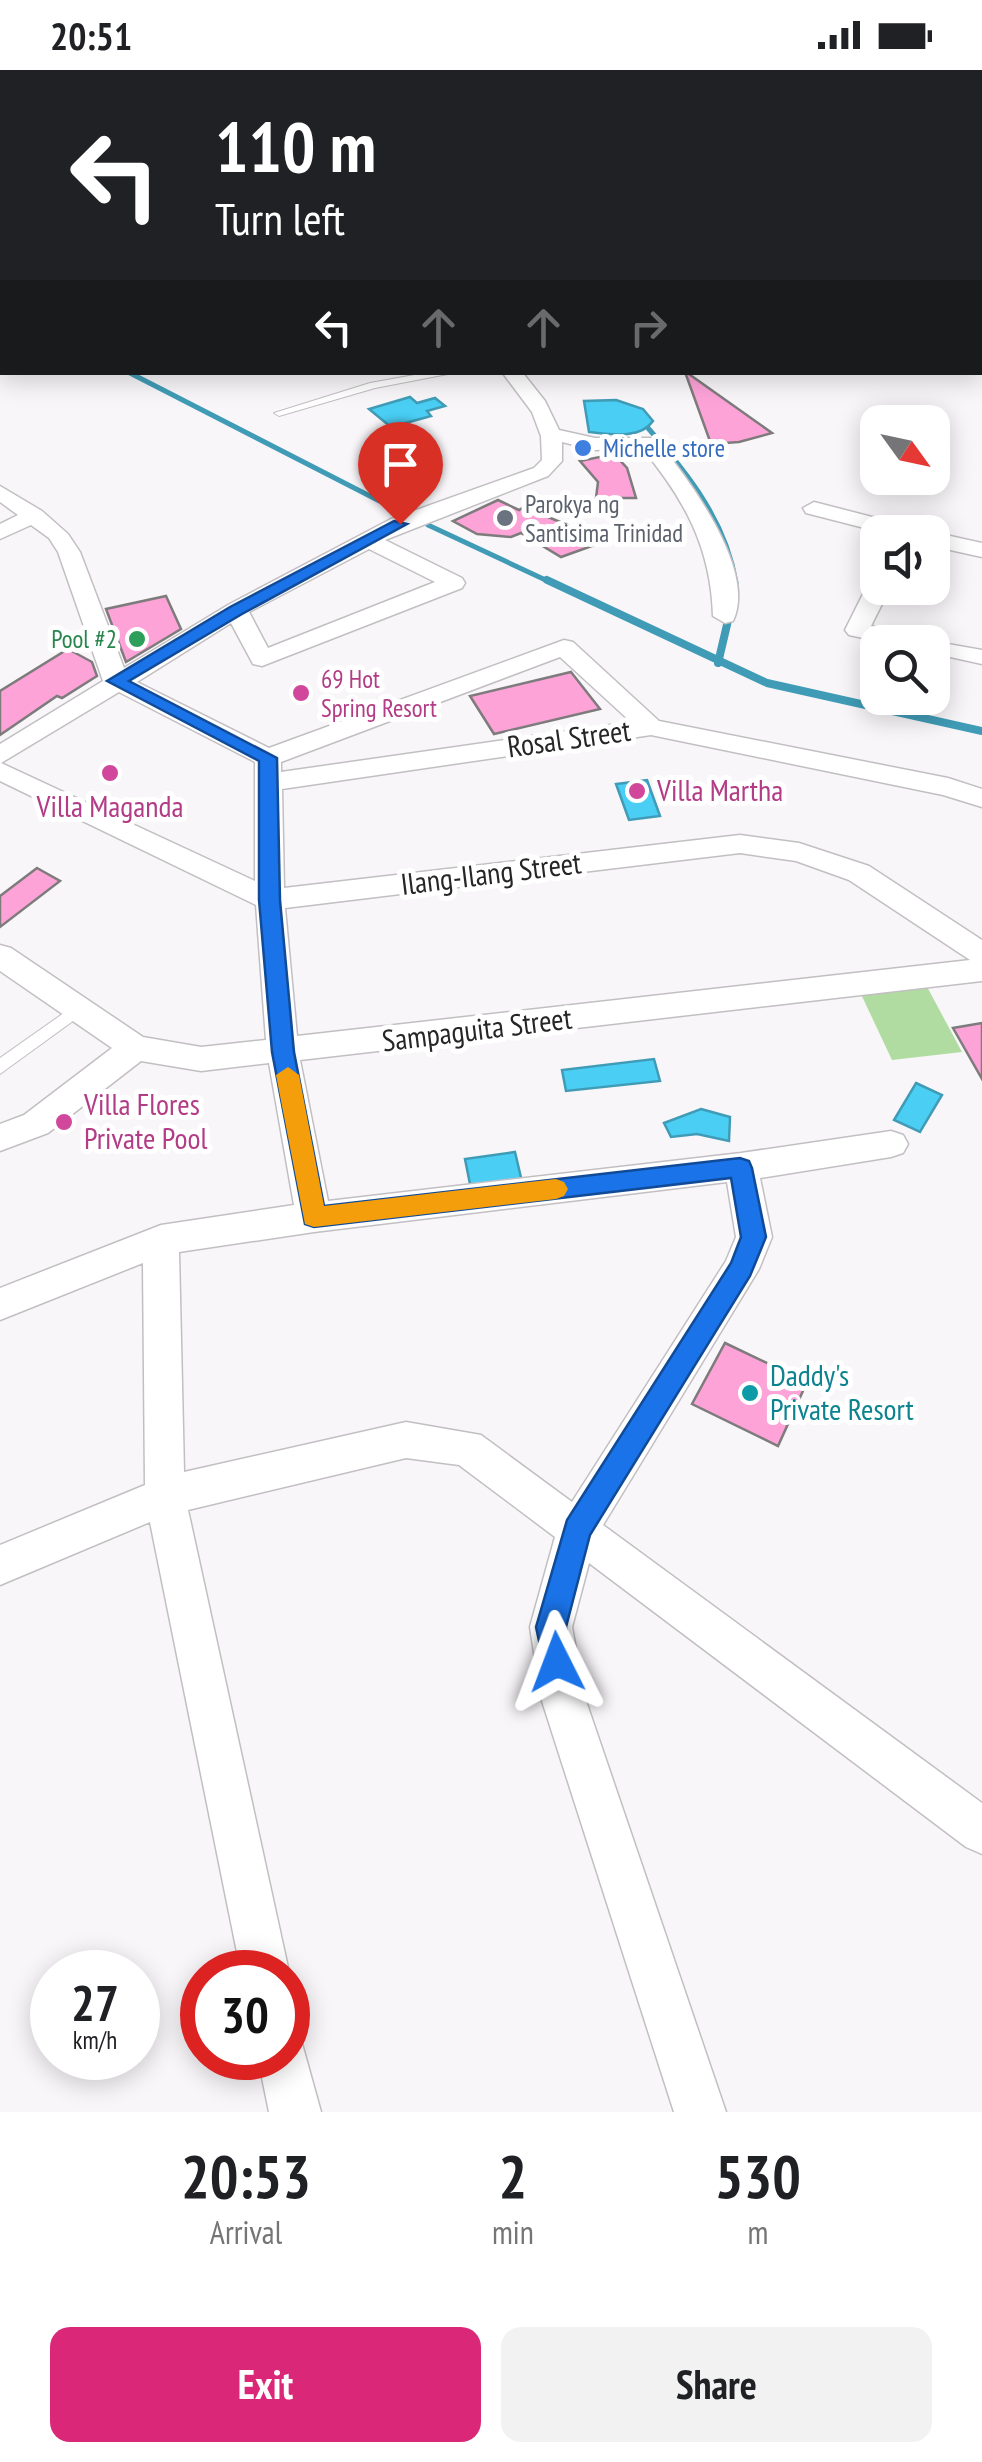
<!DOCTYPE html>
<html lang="en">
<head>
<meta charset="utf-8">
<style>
	body { margin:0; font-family:"PT Sans Narrow",sans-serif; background:#f2f2f2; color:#202124; height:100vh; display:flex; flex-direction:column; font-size:38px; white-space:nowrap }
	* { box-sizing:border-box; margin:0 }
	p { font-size:32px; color:#757577 }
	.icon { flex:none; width:55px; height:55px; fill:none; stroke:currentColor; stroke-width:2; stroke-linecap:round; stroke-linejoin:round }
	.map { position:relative; height:2042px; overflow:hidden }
	.drawer { display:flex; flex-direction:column; background:#fff; flex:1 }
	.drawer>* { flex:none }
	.hud { position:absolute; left:0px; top:0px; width:982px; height:305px; box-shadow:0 5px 25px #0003; background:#202124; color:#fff; overflow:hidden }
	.needle { width:65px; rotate:123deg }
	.controls { position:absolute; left:860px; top:335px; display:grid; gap:20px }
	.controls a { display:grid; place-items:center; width:90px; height:90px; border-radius:20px; background:#fff; box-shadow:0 5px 25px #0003; font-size:50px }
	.speed { position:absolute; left:30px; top:1880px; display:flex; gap:20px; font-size:50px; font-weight:700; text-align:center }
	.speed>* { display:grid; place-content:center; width:130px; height:130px; border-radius:50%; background:#fff; box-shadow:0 5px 25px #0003; line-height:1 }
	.speed small { font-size:25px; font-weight:400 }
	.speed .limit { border:15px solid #d22; background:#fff; color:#111 }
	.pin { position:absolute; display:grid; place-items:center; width:85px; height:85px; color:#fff; margin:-102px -42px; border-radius:50% 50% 50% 0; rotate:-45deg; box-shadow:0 0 10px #0007 }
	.pin .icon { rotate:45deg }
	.me { position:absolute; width:110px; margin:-55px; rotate:357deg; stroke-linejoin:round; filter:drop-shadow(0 0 8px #0008) }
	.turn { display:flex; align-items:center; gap:35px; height:210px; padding:0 50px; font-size:45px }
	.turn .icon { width:130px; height:130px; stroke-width:2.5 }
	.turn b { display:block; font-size:70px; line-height:85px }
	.lanes { display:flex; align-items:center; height:95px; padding:0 50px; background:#0003; justify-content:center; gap:50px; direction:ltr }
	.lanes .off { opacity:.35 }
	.eta { display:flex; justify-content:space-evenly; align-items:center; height:170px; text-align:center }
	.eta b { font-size:60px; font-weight:700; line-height:70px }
	.button { display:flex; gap:20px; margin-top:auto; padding:20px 50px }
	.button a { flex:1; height:115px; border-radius:20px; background:#db2777; color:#fff; font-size:40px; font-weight:700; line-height:115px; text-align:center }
	.button a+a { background:#f2f2f2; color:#202124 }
	.status { display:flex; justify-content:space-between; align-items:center; height:70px; padding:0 50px; background:#fff; direction:ltr }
	.status svg { height:28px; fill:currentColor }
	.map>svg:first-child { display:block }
	.green { fill:#b1dca1 }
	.water { fill:#4acef4; stroke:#409cb6; stroke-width:2.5 }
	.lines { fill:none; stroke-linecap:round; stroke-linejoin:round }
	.stream-far2 { stroke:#409cb6; stroke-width:4 }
	.stream-far1 { stroke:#409cb6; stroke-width:5 }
	.stream { stroke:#409cb6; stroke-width:8 }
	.building { fill:#fda3d8; stroke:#7e7b7c; stroke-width:2.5 }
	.lane-casing { stroke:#c2bfc2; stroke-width:2 }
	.street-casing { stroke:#c2bfc2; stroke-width:3 }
	.primary-casing { stroke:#c2bfc2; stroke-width:3 }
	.lane { fill:#fff; fill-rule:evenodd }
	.street { fill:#fff; fill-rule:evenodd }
	.primary { fill:#fff; fill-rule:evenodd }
	.route { fill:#1a73e8; stroke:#114b97; stroke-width:2.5 }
	.slow { fill:#f59e0b }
	.shop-dot { fill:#3f7fe0; stroke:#fff; stroke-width:4 }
	.worship-dot { fill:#6b7280; stroke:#fff; stroke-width:4 }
	.leisure-dot { fill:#2e9e5b; stroke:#fff; stroke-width:4 }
	.hotel-dot { fill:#d1479c; stroke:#fff; stroke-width:4 }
	.culture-dot { fill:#0f9aa8; stroke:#fff; stroke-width:4 }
	.labels { text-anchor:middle; stroke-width:10; stroke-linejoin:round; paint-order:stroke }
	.far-shop-label { font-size:25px; fill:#366cbe; stroke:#fff; text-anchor:start }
	.far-worship-label { font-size:25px; fill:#5b616d; stroke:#fff; text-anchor:start }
	.far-leisure-label { font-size:25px; fill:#27864d; stroke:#fff; text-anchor:end }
	.far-hotel-label { font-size:25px; fill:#b23c85; stroke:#fff; text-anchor:start }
	.street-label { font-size:30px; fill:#272627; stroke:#fff }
	.hotel-label { font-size:30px; fill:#b23c85; stroke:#fff; text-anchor:start }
	.culture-label { font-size:30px; fill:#0d838f; stroke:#fff; text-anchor:start }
</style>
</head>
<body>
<div class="status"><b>20:51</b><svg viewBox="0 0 49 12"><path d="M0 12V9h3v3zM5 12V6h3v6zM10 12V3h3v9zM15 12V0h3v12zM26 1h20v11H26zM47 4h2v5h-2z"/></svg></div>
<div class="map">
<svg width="982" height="2042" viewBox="0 0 982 2042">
	<rect width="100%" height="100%" fill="#f9f6f9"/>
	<polygon class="green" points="925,913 962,982 892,990 860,922"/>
	<g class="water">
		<polygon points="410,327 417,333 435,328 445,336 427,341 431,346 391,357 369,339"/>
		<path d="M616,330L643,339L653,351C640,370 609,364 589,362L584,331Z"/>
		<polygon points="647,710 660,746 629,750 616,714"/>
		<polygon points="654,989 660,1011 566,1021 562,1000"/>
		<polygon points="916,1013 942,1025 920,1062 894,1050"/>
		<polygon points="701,1039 730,1047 729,1071 697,1064 671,1067 664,1053"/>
		<polygon points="515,1082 522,1112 471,1119 465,1089"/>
	</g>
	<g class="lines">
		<polyline class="stream-far2" points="762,2 770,0"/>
		<g class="stream-far1">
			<polyline points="128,302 401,442"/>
			<path d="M648,358C688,404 726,451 736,513"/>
			<polyline points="428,455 552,513"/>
		</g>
		<g class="stream">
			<polyline points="547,510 767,613 982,661"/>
			<polyline points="718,593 730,542"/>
		</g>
	</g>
	<g class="building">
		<polygon points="685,302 686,302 772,363 739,372 711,374"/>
		<polygon points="614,384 627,398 636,428 596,428 598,412 580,391"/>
		<polygon points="498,430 519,440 524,437 606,471 561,487 521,463 511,467 477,464 453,451"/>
		<polygon points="166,526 181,559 126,592 106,539"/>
		<polygon points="68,579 92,592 97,606 62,628 57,626 0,665 0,621"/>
		<polygon points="571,602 600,639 494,664 470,626"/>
		<polygon points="37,798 60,811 0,857 0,826"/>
		<polygon points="982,953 982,1009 953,958"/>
		<polygon points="725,1273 807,1312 778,1376 692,1334"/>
	</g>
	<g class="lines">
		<g class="lane-casing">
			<g id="lane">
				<polygon points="431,302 458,302 375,318 279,346 274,343 370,313"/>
				<polygon points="78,933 84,935 86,939 84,943 0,1004 0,988"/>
			</g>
		</g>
		<g class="street-casing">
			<g id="street">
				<polygon points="861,0 880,0 882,2 863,2"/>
				<rect x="980" y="49" width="2" height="8"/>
				<rect x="0" y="76" width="2" height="8"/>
				<polygon points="980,87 982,88 982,98 980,97"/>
				<rect x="0" y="212" width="2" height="12"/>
				<path d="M502,302H522L545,331L559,360L595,368H655C686,405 758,500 733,551L725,553L713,546C711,478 685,430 642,378L595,380L562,372V391L548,406L385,470L462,508L465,513L462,518L262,596L253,594L231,553L137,612L269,678L564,570L573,572L659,651L948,708L982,719V737L943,725L651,665L282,719L284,818L740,765L799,773L869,796L982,870V911L300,990L328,1131L741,1083L891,1061L903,1065L908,1074L903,1083L891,1087L760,1108L772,1167L759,1199L603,1455L982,1733V1784L966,1777L589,1493L572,1557L585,1628L726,2042H674L541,1628L530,1557L555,1467L459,1395L406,1388L188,1440L289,1902L288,1907V1902H241L150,1452L0,1515V1475L145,1415L143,1193L0,1250V1218L161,1155L294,1135L269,993L201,1001L141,991L48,1063L0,1081V1054L24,1045L112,978L0,901V875L11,878L143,967L201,977L266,970L256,835L0,711V674L103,611L58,482L49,468L31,455L0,469V454L18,445L0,432V416L42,441L68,464L80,482L124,598L228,535L391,449L534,398L542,390L541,366L532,342ZM369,479L435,512L268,578L249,542ZM560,587L631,652L281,702V692ZM119,622L255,692V811L1,693ZM740,783L796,791L849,810L970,890L297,966L285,838ZM727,1112L736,1167L726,1191L572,1432L481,1365L406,1352L184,1402L179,1182L314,1162Z"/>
				<polygon points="814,432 911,457 914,462 880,462 806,443 803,438"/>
				<polygon points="932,462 982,473 982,487 932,476"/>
				<polygon points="878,511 878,518 890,518 871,556 925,570 982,580 982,594 932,583 932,572 882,572 849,565 845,560 866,518"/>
				<polygon points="288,1965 301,1970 321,2042 269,2042 258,1988 288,1988"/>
			</g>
		</g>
		<g class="primary-casing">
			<rect id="primary" x="980" y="4" width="2" height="14"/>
		</g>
		<use href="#lane" class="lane"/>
		<use href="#street" class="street"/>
		<use href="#primary" class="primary"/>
	</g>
	<polygon class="route" points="394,451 407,454 242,544 129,611 277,688 280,830 294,982 324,1136 740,1088 749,1091 752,1098 766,1167 750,1206 590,1465 566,1557 572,1592 567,1603 557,1608 546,1603 536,1557 567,1450 731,1193 741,1167 731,1108 314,1157 305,1154 272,982 259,830 259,691 107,611 230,537"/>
	<polygon class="slow" points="288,997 299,1005 324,1136 556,1109 564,1112 568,1119 564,1126 556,1129 314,1157 305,1154 276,1005"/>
	<circle class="shop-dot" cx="583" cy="378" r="10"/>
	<circle class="worship-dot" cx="505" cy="448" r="10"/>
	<circle class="leisure-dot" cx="137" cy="569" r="10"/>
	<g class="hotel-dot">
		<circle cx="301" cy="623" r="10"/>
		<circle cx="110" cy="703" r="10"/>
		<circle cx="637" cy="721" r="10"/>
		<circle cx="64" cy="1052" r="10"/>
	</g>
	<circle class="culture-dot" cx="750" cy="1323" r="10"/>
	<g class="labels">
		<g class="far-shop-label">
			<text x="603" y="387">Michelle store</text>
		</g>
		<g class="far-worship-label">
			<text x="525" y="443">Parokya ng<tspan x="525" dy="29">Santisima Trinidad</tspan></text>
		</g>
		<g class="far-leisure-label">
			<text x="117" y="578">Pool #2</text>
		</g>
		<g class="far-hotel-label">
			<text x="321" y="618">69 Hot<tspan x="321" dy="29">Spring Resort</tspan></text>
		</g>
		<g class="street-label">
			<text transform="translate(569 669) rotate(-8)" y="10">Rosal Street</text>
			<text transform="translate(491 804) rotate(-7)" y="10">Ilang-Ilang Street</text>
			<text transform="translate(477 960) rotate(-7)" y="10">Sampaguita Street</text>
		</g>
		<g class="hotel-label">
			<text x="657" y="731">Villa Martha</text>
			<text x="110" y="747" text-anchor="middle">Villa Maganda</text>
			<text x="84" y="1045">Villa Flores<tspan x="84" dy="34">Private Pool</tspan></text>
		</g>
		<g class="culture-label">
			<text x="770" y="1316">Daddy's<tspan x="770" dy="34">Private Resort</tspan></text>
		</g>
	</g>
</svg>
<div class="controls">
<a><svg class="needle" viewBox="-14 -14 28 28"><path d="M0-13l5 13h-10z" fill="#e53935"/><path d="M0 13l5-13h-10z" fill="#757577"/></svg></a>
<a><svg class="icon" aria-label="sound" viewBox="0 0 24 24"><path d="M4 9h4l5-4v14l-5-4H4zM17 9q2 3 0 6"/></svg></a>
<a><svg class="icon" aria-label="search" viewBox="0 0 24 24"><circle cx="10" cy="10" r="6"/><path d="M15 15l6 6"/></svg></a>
</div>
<div class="speed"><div>27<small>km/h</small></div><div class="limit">30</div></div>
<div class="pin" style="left:400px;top:454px;background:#d93025"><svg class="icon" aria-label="arrive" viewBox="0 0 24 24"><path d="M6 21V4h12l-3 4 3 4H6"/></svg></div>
<svg class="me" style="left:557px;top:1592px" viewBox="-20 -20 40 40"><path d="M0-17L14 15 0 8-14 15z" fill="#1a73e8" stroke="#fff" stroke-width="4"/></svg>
<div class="hud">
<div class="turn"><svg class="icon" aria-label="left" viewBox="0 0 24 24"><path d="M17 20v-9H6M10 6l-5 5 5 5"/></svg><div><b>110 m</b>Turn left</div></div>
<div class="lanes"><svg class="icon" aria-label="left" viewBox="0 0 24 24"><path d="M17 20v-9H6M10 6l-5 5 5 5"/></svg><svg class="icon off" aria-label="ahead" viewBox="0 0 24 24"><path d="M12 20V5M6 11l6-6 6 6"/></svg><svg class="icon off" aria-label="ahead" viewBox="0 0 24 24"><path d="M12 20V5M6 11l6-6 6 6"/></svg><svg class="icon off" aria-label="right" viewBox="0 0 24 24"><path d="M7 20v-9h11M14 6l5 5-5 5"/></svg></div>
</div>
</div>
<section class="drawer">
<div class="eta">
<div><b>20:53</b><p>Arrival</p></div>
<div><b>2</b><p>min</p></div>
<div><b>530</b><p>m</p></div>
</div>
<div class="button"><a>Exit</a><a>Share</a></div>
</section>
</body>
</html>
